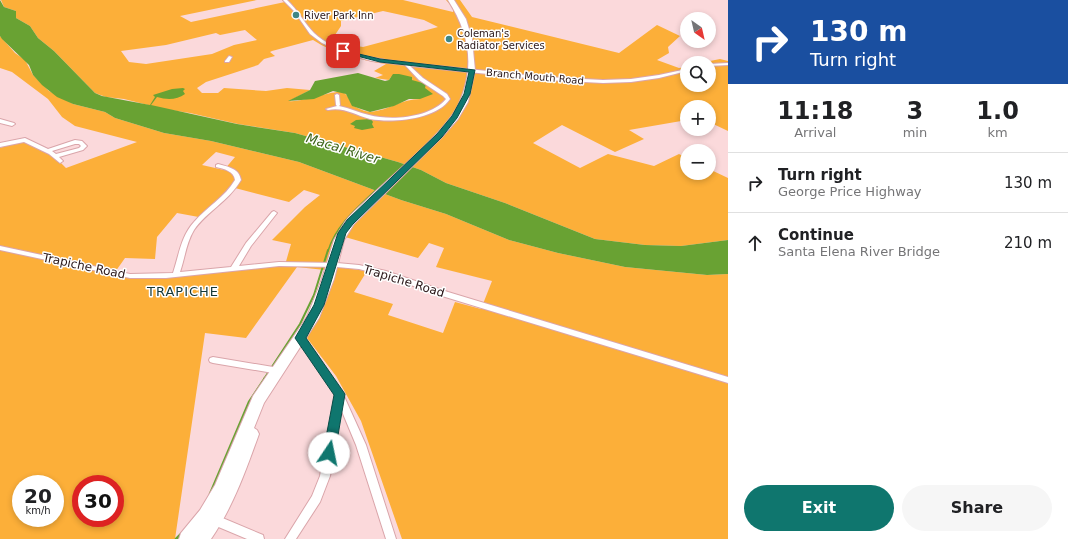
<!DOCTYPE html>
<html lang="en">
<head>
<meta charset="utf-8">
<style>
	body { margin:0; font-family:"DejaVu Sans",sans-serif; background:#f6f6f6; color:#202124; height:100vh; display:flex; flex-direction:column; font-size:15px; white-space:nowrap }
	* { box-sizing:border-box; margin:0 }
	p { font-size:13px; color:#757577 }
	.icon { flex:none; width:22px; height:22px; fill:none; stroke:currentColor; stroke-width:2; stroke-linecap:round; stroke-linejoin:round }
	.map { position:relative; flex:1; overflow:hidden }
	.side { display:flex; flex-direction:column; background:#fff; width:340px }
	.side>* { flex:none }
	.top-card { background:#1a4fa0; color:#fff; overflow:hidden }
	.needle { width:26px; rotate:146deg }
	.fabs { position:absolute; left:680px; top:12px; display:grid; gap:8px }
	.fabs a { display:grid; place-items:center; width:36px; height:36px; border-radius:50%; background:#fff; box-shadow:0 2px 6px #0003; font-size:20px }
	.speed { position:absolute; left:12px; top:475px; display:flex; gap:8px; font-size:20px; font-weight:700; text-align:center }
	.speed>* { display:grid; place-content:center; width:52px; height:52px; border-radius:50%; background:#fff; box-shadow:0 2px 6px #0003; line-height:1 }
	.speed small { font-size:10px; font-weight:400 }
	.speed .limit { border:6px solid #d22; background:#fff; color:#111 }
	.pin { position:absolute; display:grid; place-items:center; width:34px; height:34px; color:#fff; margin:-17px; border-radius:8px; box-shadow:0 2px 6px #0006 }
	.me { position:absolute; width:44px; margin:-22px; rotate:11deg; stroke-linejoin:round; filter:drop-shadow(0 0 3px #0008) }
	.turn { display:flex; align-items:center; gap:14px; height:84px; padding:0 16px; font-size:18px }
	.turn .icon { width:52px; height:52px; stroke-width:2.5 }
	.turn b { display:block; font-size:28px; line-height:34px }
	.eta { display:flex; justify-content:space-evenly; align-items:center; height:68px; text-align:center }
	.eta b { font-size:24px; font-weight:700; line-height:28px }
	.primary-button { display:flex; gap:8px; margin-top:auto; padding:8px 16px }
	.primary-button a { flex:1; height:46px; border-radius:24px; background:#0f766e; color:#fff; font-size:16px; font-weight:700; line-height:46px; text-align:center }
	.primary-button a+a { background:#f6f6f6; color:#202124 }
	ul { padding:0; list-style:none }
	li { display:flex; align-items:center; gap:12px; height:60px; padding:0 16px; border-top:1px solid #e0e0e0 }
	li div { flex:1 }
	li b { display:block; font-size:15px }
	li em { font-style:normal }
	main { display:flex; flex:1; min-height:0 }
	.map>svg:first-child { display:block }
	.green { fill:#fcaf39; fill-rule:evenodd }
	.water { fill:#69a233 }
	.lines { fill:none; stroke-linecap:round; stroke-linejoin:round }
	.stream-far2 { stroke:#69a233; stroke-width:1.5 }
	.stream-far1 { stroke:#69a233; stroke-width:2 }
	.stream { stroke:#69a233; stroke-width:2.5 }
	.minor-casing { stroke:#daa5aa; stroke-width:2 }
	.highway-casing { stroke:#daa5aa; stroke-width:2 }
	.minor { fill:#fff; fill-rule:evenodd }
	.highway { fill:#fff; fill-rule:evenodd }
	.route { fill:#0f766e; stroke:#0a4d48 }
	.poi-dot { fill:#3f8785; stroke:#fff; stroke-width:1.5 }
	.labels { text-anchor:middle; stroke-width:3; stroke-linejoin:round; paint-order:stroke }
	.far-poi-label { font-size:10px; fill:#2a1719; stroke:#fff; text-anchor:start }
	.far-street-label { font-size:10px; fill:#2a1719; stroke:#fff }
	.street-label { font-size:12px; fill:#2a1719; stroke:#fff }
	.water-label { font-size:13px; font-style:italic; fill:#3e641a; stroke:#fff }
	.neighbourhood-label { font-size:13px; letter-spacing:1px; fill:#153837; stroke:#fff }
</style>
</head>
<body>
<main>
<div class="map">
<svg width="728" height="539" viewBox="0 0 728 539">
	<rect width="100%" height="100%" fill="#fbd9db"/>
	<g class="green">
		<path d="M1,0H257L180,16L191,22L285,2L282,0H403L453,12V8L446,0H460L472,17L619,53L657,25L680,36L668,47L669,53L657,60L679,68L687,67V85H709V63H700L720,59L728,61V131L709,122V107H687V120L629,130L644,139L615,152L562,125L533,143L580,168L608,154L654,166L679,154L687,158V173H709V169L728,178V240L681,246L645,245L595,239L505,203L446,183L421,170L398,162L295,133L238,124L190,113L164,109L124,99L106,97L95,93L54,51L38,38L30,26L16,18V11L4,7ZM383,11L424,20L438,27L363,47L351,45L335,35L341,26V21ZM245,30L257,40L234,45L212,54L146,64L129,62L121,51L166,45L216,33L220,35ZM313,40C335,54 360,60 386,64L374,71L383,75L375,78L389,80L391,77H411L420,99C402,99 389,110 371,112C365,112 358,108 353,106C350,102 348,95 344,93C336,88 303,103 289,101L310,90L287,88L266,91L224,88L218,93H202L197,88L206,82L258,65L264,59L275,56L270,52L272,51Z"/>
		<path d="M0,36L15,53L25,60L33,75L49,91L73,104L105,112L115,118L164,133L211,141L299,162L401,200L446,214L509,240L558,253L625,267L707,275L728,274V539H402L361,421L336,376L307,338L321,313L337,267L367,271L354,292L393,304L388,315L443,333L455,302L481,309L492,281L436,267L444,248L429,243L418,258L345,237L348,219L335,237L325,270L297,267L246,338L205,333L175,539H0V148L22,140L56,158L66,168L137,142L75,126L62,117L48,99L12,72L0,68ZM216,152L235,157L224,170L202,165ZM235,188L289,202L304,190L320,195L305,207L272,240L291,244L285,265L159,279L113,275L125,258L155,259L157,237L177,213L204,218ZM21,484H55V518H21ZM81,484H115V518H81Z"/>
	</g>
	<g class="water">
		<path d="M0,0L4,7L16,11V18L30,26L38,38L54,51L95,93L102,96L150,105L155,97L153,95L172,89L183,88L185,89L183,91L185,94C177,100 167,100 157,97L151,105L237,124L295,133L398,162L421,170L446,183L505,203L595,239L645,245L681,246L728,240V274L707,275L625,267L558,253L509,240L446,214L401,200L299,162L211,141L164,133L115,118L105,112L73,104L57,97L42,85L33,75L29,65L2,39L0,36Z"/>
		<polygon points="358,73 385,81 389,80 393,74 399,74 412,77 412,80 426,84 425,88 433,94 420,99 409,99 394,106 370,112 352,106 346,94 333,91 314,99 288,101 310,90 315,81"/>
		<polygon points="371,119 373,122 372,124 374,128 373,128 362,130 354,128 355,126 350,124 356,120"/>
	</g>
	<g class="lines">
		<path class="stream-far2" d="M328,251C336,225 358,207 377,189"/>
		<polyline class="stream-far1" points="264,379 300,324 314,295 328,250"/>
		<g class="stream">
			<polyline points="210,494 249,402 265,378"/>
			<polyline points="176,539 182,533"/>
		</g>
		<g class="minor-casing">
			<g id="minor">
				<path d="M283,0H287C298,10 304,23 314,33C334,53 376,59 403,62H405L408,63L546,77L603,80L631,79L659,75L687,69V71L659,78L631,82L603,83L546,80L410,66L423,78L447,94L450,99C436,120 392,123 370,119C354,115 345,107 328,110L326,109L337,106L336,105L335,95L337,94L339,95L340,105L339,106C350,108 359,113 369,115C391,121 430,118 446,99L443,96L419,80L405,65L372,61L354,56L337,50L322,43L310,34L294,11Z"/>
				<polygon points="229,56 232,57 229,62 225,62 225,61"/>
				<polygon points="728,63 728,65 709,66 709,64"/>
				<polygon points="0,119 14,123 15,124 12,126 0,123"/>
				<path d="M25,138L48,149L75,140L82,141L87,146L83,150L59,157L63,161L60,163L49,154L24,142L0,147V143ZM75,144H79L81,146L79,148L56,154L52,151Z"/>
				<path d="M218,164C228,167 239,168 241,180C228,202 207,211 194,230C186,243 185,258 180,272L231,267L246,243L272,212L274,211L277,213L251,246L239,266L279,262L337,263L359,265L386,271L448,292L728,377V383L442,296L382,275L359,269L337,267L279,266L166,278H130L0,250V246L130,274L173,273C179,255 181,236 194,222C207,207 225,197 235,180C234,171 224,169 216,167V165Z"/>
				<polygon points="301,335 304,336 343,394 366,445 396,539 386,539 356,445 341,409 330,476 320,502 296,539 285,539 312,496 320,476 335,394 298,340 297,338 298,336"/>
				<polygon points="213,357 279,368 282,369 283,371 282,373 279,374 213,363 210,362 209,360 210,358"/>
				<polygon points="213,514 263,535 264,539 247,539 209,523 208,519 209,515"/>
			</g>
		</g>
		<g class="highway-casing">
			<path id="highway" d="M448,0H454L466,19L472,39L475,70L468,102L458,119L442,137L354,224L344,240L334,279L319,318L264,403L254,428L257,430L259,434C246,470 233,507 211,539H179L181,533L200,510L215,485L253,396L307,317L322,279L334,240L345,222C352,212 364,203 373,194C395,173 451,127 460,101C475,65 469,33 448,0Z"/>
		</g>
		<use href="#minor" class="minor"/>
		<use href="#highway" class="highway"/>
	</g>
	<polygon class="route" points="342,50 380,59 475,70 470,94 457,118 442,137 353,224 346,233 324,305 306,338 345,394 335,453 334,457 329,459 325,457 323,453 334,395 295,338 314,305 338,233 347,220 437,134 452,116 464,94 469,72 380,62 342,52"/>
	<g class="poi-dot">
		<circle cx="296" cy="15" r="4"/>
		<circle cx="449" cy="39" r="4"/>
	</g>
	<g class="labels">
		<g class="far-poi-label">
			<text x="304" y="19">River Park Inn</text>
			<text x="457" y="37">Coleman's<tspan x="457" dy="12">Radiator Services</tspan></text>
		</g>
		<g class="far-street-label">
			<text transform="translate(535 76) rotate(5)" y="4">Branch Mouth Road</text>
		</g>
		<g class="street-label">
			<text transform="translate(84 266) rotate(12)" y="4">Trapiche Road</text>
			<text transform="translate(404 281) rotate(17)" y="4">Trapiche Road</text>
		</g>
		<g class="water-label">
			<text transform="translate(343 148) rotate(17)" y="5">Macal River</text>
		</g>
		<g class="neighbourhood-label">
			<text x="183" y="296">TRAPICHE</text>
		</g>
	</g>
</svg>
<div class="fabs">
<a><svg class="needle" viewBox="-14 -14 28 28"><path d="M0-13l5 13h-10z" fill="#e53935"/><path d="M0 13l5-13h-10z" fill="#757577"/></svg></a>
<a><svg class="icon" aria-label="search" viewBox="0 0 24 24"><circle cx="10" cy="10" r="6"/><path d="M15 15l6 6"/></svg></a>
<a>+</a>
<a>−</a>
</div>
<div class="speed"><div>20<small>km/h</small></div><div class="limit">30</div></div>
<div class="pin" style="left:343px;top:51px;background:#d93025"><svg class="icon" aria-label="arrive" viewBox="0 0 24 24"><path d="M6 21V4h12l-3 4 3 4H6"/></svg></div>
<svg class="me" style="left:329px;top:453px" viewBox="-20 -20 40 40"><circle r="19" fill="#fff"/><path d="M0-13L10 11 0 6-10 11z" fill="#0f766e"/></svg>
</div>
<section class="side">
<div class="top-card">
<div class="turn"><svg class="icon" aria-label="right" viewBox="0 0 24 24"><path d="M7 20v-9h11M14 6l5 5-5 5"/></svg><div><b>130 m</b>Turn right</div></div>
</div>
<div class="eta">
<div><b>11:18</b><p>Arrival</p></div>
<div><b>3</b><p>min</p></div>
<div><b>1.0</b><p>km</p></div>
</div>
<ul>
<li><svg class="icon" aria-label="right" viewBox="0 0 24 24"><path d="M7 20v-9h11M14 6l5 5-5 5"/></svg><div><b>Turn right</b><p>George Price Highway</p></div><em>130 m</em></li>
<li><svg class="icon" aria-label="ahead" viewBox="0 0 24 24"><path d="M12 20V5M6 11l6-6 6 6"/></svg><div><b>Continue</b><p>Santa Elena River Bridge</p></div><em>210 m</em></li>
</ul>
<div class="primary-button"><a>Exit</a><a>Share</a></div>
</section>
</main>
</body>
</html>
